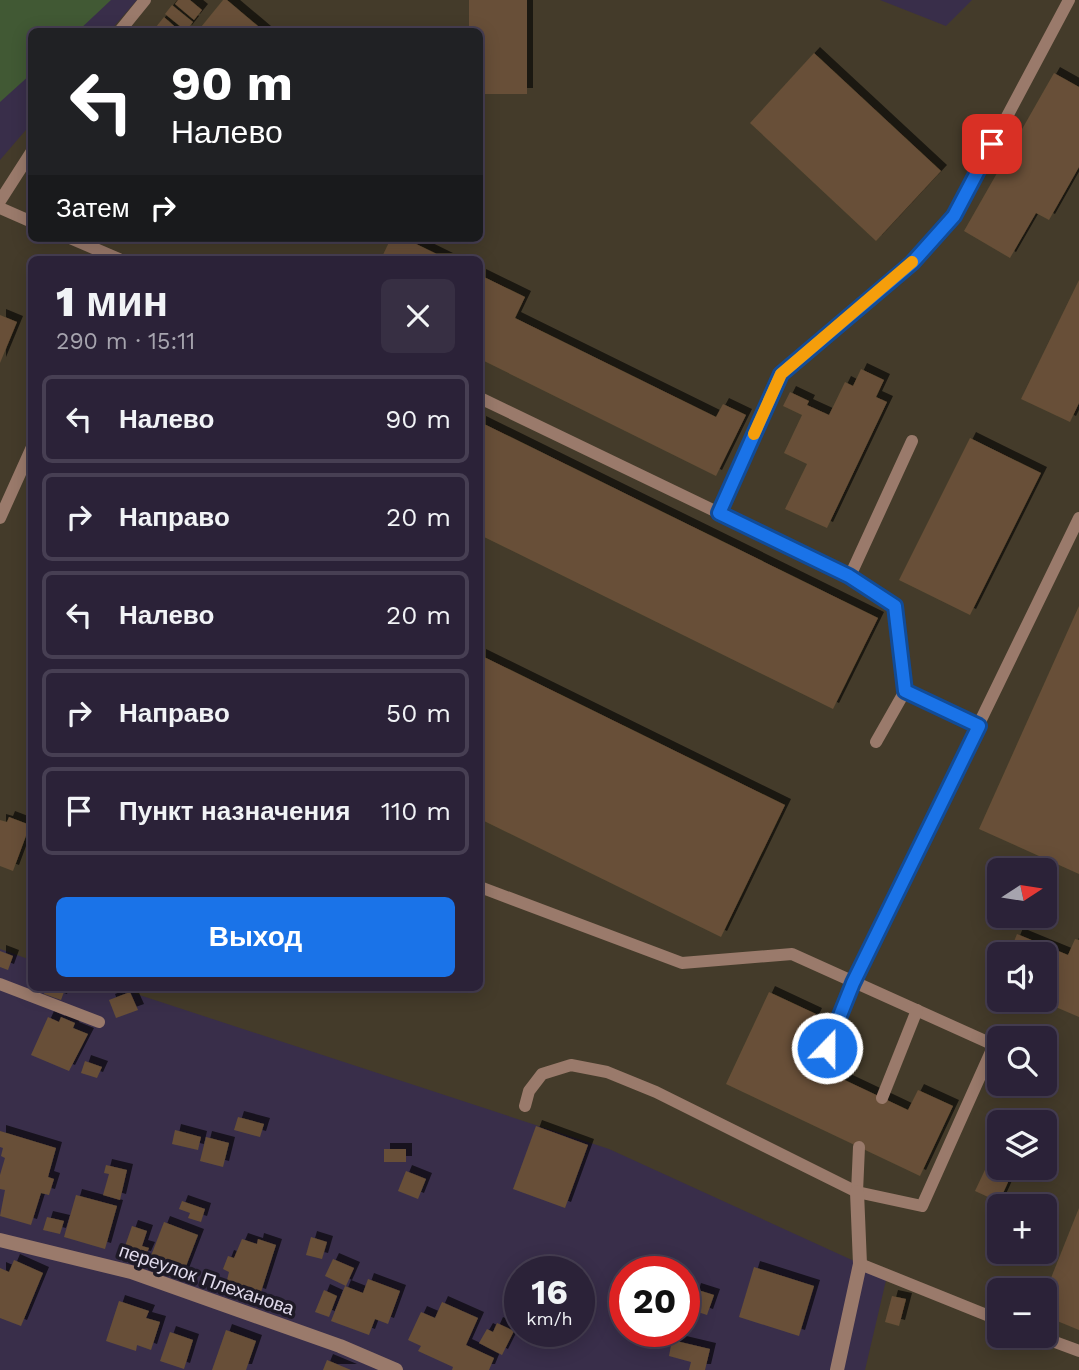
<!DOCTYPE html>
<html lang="ru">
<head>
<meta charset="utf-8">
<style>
	body { margin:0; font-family:"Work Sans",sans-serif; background:#372f43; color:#f1f3f6; height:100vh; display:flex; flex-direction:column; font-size:26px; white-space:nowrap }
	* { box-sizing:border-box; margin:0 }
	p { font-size:23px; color:#a6a4ae }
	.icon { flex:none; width:38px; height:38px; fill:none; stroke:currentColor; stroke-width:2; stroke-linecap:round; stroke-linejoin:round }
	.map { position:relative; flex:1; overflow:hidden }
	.sheet { position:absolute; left:28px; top:256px; width:455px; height:735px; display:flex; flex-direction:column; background:#2b2238; border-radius:10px; box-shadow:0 4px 18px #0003,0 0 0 2px #473f53 }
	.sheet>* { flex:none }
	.top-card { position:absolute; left:28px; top:28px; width:455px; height:214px; border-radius:10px; box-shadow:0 4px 18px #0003,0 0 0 2px #473f53; background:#202124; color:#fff; overflow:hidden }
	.needle { width:46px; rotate:78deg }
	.tools { position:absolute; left:987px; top:858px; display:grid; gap:14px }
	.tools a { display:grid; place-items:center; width:70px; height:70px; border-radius:10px; background:#2b2238; box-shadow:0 4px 18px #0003,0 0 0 2px #473f53; font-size:35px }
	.speed { position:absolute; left:504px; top:1256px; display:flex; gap:14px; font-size:35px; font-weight:700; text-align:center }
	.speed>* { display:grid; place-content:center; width:91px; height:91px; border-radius:50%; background:#2b2238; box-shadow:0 4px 18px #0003,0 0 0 2px #473f53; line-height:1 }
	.speed small { font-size:18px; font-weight:400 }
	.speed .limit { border:10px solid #d22; background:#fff; color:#111 }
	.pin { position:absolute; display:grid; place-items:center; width:60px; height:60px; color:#fff; margin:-30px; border-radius:14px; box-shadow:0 4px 10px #0006 }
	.me { position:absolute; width:77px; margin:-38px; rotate:22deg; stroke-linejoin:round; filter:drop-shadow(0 0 5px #0008) }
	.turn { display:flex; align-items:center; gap:24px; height:147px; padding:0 28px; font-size:32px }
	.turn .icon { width:91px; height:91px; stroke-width:2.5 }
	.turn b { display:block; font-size:49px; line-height:60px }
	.then { display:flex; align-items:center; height:66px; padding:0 28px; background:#0003; gap:14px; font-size:26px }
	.round { display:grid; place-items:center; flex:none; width:74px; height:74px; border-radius:10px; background:#372f43 }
	.head { display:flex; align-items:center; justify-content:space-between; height:119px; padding:0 28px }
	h1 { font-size:42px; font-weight:800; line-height:52px }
	.primary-button { display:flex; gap:14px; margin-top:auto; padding:14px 28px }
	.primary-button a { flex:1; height:80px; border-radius:10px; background:#1a73e8; color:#fff; font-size:28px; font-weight:800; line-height:80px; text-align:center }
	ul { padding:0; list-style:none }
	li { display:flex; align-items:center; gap:21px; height:88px; margin:0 14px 10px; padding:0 14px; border:4px solid #473f53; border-radius:10px }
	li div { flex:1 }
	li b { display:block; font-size:26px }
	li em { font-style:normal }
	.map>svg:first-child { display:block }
	.industrial { fill:#443b2a; fill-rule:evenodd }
	.green { fill:#415934 }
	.building { fill:#675037; filter:url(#shadow) }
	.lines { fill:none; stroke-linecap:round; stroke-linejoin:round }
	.service { stroke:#9a7a6b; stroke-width:12 }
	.minor { stroke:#9a7a6b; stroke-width:14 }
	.route-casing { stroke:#114b97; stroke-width:18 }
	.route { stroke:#1a73e8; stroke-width:12 }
	.slow { stroke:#f59e0b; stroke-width:12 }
	.labels { text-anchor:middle; stroke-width:7; stroke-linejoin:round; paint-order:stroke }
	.street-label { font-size:19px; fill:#dfd9ea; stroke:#1e1a26 }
</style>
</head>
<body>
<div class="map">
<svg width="1079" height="1370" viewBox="0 0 1079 1370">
	<defs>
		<filter id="shadow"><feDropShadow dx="6" dy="-6" stdDeviation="0" flood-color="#0009"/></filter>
	</defs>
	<rect width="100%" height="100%" fill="#392e4a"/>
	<path class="industrial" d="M137,0H880L946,26L972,0H1079V1370H865L887,1276L609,1149L115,987H480V259H32L31,960L0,949V160L31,124L32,238H480V32L110,31ZM999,870H1045V915H999ZM999,954H1045V999H999ZM999,1038H1045V1083H999ZM999,1122H1045V1167H999ZM999,1206H1045V1251H999ZM999,1290H1045V1335H999Z"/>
	<polygon class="green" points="0,0 111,0 78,31 32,32 31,74 0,102"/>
	<g class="building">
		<polygon points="178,0 190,0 202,10 194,20 175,4"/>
		<polygon points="223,0 227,0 265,32 197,32"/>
		<polygon points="469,0 527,0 527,94 480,94 480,32 469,32"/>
		<polygon points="172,5 193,22 186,31 165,14"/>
		<polygon points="164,17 181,32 161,32 156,27"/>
		<polygon points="814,53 941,171 876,241 750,123"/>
		<polygon points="1054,73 1079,87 1079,167 1049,220 1036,213 1010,258 964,231"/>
		<polygon points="391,238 404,238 447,259 381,259"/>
		<polygon points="480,275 525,297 515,318 716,417 723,404 746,415 716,476 480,359"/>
		<polygon points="1079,280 1079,403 1070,422 1021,399"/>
		<polygon points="0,315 17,322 0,363"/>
		<polygon points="861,369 884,380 876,397 887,402 827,528 785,509 807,464 784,453 802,415 783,406 790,392 809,401 807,405 829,415 845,382 853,386"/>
		<polygon points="480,422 878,618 833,709 480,535"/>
		<polygon points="970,438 1041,473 970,615 899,580"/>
		<polygon points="1079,606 1079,874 979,829"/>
		<polygon points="480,655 785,805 721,937 480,819"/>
		<polygon points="9,817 30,825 13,871 0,866 0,820 7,822"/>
		<polygon points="1017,934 1068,955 1075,939 1079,940 1079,1017 1037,999 1045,999 1045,954 1009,954"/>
		<polygon points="0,951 13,956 8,970 0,967"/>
		<polygon points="46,987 65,989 61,1000 44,994"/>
		<polygon points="130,992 138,1010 116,1018 109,1000"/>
		<polygon points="769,992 816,1014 796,1057 908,1110 918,1090 953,1106 920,1176 726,1084"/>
		<polygon points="48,1017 59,1022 61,1017 75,1023 73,1028 88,1034 69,1071 31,1055"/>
		<polygon points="85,1061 102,1067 97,1078 81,1073"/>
		<polygon points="238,1117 264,1124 260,1137 234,1130"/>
		<polygon points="536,1126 588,1145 565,1208 513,1189"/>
		<polygon points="175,1130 201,1137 198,1150 172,1144"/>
		<polygon points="0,1131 56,1148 48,1177 54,1179 49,1195 41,1193 31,1225 0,1216 5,1190 0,1189 0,1175 5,1158 1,1156 3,1148 0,1147"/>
		<polygon points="206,1137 229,1143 223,1167 200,1161"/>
		<polygon points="999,1140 999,1167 1015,1167 999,1202 975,1191"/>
		<rect x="384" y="1149" width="22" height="13"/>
		<polygon points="106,1165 127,1170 120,1200 103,1195 109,1174 104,1173"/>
		<polygon points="406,1171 426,1179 418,1199 398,1191"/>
		<polygon points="76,1195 117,1206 105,1249 64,1237"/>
		<polygon points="182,1201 205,1209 201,1222 188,1218 190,1213 179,1209"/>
		<polygon points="1079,1208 1079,1330 1045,1316 1045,1293"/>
		<polygon points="47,1217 64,1221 60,1234 43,1230"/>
		<polygon points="164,1222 198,1235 183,1274 149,1261"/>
		<polygon points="132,1226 147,1231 142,1246 149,1248 145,1257 123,1252"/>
		<polygon points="311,1237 327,1242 322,1259 306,1255"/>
		<polygon points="242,1239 257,1244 258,1239 276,1245 260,1295 226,1284 229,1272 223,1269 228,1256 234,1258"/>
		<polygon points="333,1259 354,1268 346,1286 325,1276"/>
		<polygon points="14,1260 43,1273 21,1326 0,1318 0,1268 9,1272"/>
		<polygon points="754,1267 814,1286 799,1336 739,1317"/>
		<polygon points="368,1279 400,1291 388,1324 375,1319 369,1335 331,1321 345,1286 363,1293"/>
		<polygon points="695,1289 714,1295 707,1315 689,1309"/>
		<polygon points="324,1290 337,1296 329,1317 315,1312"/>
		<polygon points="892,1296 906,1299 899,1326 885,1322"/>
		<polygon points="119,1301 149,1311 146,1318 160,1322 151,1350 137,1345 136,1351 106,1341"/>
		<polygon points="442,1302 478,1318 466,1345 494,1358 489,1370 452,1370 453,1367 418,1351 421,1346 408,1340 421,1312 435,1318"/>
		<polygon points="497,1323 514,1331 502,1355 479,1343 487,1329 493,1332"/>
		<polygon points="226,1330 256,1341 246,1370 212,1370"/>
		<polygon points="170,1332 193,1340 184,1369 160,1361"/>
		<polygon points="672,1340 710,1349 705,1370 689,1370 691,1362 669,1356"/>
		<polygon points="327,1360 351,1370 323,1370"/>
	</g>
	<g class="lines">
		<g class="service">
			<polyline points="119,32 145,0"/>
			<polyline points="0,201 32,151"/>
			<polyline points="0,208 32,222"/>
			<polyline points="70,238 119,259"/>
			<polyline points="480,398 850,576 895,606 905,691 876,742"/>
			<polyline points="719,513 781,374 912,263 954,216 1069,0"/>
			<polyline points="0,518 32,447"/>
			<polyline points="850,576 912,441"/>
			<polyline points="905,691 979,726"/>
			<polyline points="480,887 682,963 792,954 994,1045 922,1206 857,1192 656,1092 607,1072 571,1065 542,1074 529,1091 525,1106"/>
			<polyline points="0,984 99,1022"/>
			<polyline points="827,1048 853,983 1079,518"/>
			<polyline points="882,1098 917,1010"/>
			<polyline points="857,1192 859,1147"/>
			<polyline points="860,1264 999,1320"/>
			<polyline points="1036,1335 1079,1351"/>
		</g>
		<g class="minor">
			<polyline points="0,1240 131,1272 340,1346 396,1370"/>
			<polyline points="837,1370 860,1264 857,1192"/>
		</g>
	</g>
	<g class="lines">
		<g class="route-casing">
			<polyline id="route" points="827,1048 853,983 979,726 905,691 895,606 849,576 719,513 781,374 912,263 954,216 992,144"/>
		</g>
		<use href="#route" class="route"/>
		<polyline class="slow" points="754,434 781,374 912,262"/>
	</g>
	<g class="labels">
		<g class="street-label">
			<text transform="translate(207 1279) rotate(19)" y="7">переулок Плеханова</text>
		</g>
	</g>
</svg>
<div class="tools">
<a><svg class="needle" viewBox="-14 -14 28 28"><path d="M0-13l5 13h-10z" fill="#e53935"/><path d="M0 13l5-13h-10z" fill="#a6a4ae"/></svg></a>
<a><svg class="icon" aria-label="sound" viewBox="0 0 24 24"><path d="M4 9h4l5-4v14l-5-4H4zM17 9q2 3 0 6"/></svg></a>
<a><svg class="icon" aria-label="search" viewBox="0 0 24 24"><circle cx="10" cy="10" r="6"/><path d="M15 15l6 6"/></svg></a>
<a><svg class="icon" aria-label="layers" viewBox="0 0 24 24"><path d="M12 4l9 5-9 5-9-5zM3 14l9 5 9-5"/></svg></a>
<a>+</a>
<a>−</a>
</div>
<div class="speed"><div>16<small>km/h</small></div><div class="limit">20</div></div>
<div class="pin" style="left:992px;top:144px;background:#d93025"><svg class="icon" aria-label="arrive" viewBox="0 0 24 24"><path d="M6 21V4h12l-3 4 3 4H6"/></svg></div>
<svg class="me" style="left:827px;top:1048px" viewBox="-20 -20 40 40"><circle r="17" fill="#1a73e8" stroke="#fff" stroke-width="3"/><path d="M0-11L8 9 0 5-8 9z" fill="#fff"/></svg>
<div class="top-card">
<div class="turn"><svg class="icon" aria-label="left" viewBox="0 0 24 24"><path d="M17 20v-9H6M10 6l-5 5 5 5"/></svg><div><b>90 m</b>Налево</div></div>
<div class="then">Затем<svg class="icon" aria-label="right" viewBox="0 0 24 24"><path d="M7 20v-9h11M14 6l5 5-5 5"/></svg></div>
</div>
<section class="sheet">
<div class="head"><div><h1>1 мин</h1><p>290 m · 15:11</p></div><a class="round"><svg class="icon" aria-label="close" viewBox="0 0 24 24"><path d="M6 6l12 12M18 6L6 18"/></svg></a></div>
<ul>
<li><svg class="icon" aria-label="left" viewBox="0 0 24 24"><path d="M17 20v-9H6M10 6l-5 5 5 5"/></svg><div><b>Налево</b></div><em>90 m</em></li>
<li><svg class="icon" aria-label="right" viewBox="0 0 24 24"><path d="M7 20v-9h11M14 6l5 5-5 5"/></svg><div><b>Направо</b></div><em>20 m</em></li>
<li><svg class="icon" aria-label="left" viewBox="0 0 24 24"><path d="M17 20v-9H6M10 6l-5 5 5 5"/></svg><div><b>Налево</b></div><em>20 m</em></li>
<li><svg class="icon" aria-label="right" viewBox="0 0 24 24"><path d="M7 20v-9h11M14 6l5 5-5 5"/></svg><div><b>Направо</b></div><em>50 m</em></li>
<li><svg class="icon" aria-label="arrive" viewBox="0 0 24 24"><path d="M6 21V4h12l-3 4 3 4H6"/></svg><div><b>Пункт назначения</b></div><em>110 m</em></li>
</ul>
<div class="primary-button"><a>Выход</a></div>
</section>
</div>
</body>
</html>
